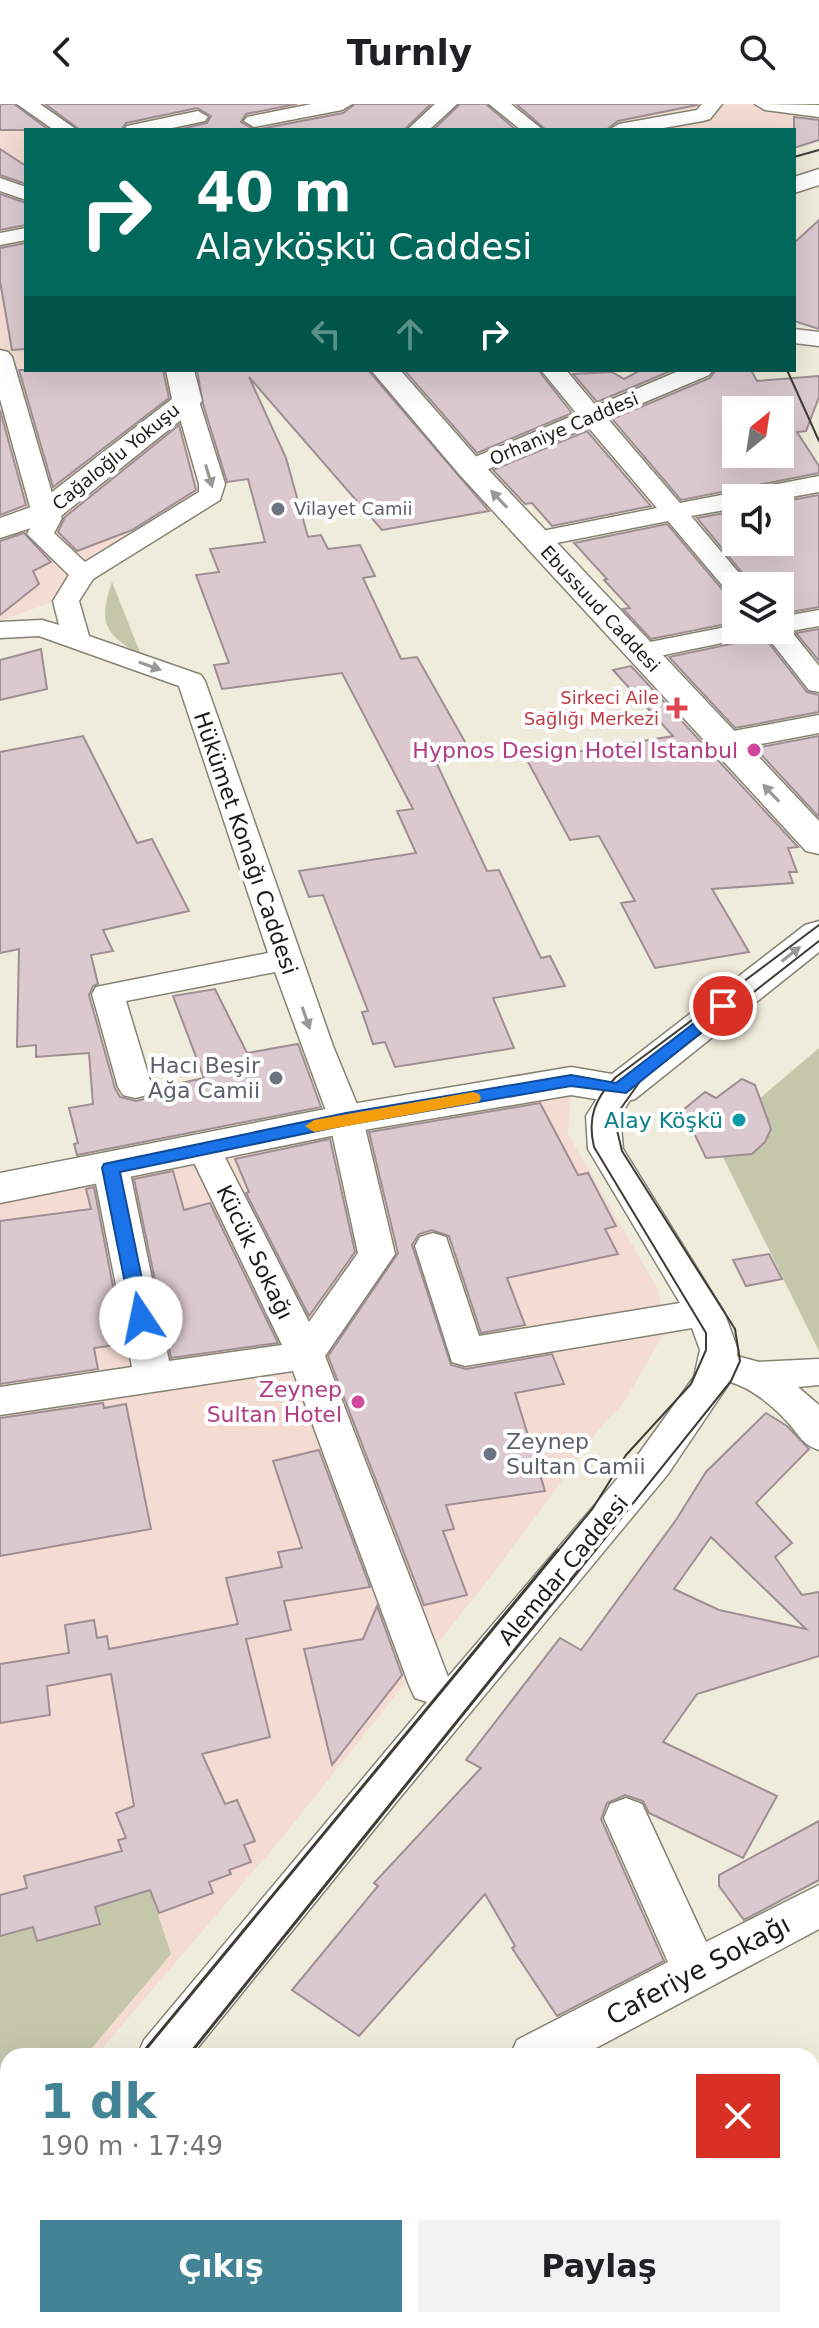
<!DOCTYPE html>
<html lang="tr">
<head>
<meta charset="utf-8">
<style>
	body { margin:0; font-family:"DejaVu Sans",sans-serif; background:#f2f2f2; color:#202124; height:100vh; display:flex; flex-direction:column; font-size:30px; white-space:nowrap }
	* { box-sizing:border-box; margin:0 }
	p { font-size:26px; color:#757577 }
	.icon { flex:none; width:44px; height:44px; fill:none; stroke:currentColor; stroke-width:2; stroke-linecap:round; stroke-linejoin:round }
	.map { position:relative; flex:1; overflow:hidden }
	.details { position:absolute; left:0px; top:1944px; width:820px; height:280px; display:flex; flex-direction:column; background:#fff; border-radius:24px 24px 0 0; box-shadow:0 8px 32px #0002 }
	.details>* { flex:none }
	.guide { position:absolute; left:24px; top:24px; width:772px; height:244px; border-radius:0px; box-shadow:0 8px 32px #0002; background:#00695c; color:#fff; overflow:hidden }
	.needle { width:52px; rotate:30deg }
	.fabs { position:absolute; left:722px; top:292px; display:grid; gap:16px }
	.fabs a { display:grid; place-items:center; width:72px; height:72px; border-radius:0px; background:#fff; box-shadow:0 8px 32px #0002; font-size:40px }
	.pin { position:absolute; display:grid; place-items:center; width:68px; height:68px; color:#fff; margin:-34px; border:4px solid #fff; border-radius:50%; box-shadow:0 2px 8px #0007 }
	.me { position:absolute; width:88px; margin:-44px; rotate:349deg; stroke-linejoin:round; filter:drop-shadow(0 0 6px #0008) }
	.turn { display:flex; align-items:center; gap:28px; height:168px; padding:0 40px; font-size:36px }
	.turn .icon { width:104px; height:104px; stroke-width:2.5 }
	.turn b { display:block; font-size:56px; line-height:68px }
	.lanes { display:flex; align-items:center; height:76px; padding:0 40px; background:#0003; justify-content:center; gap:40px; direction:ltr }
	.lanes .off { opacity:.35 }
	.round { display:grid; place-items:center; flex:none; width:84px; height:84px; border-radius:0px; background:#f2f2f2 }
	.summary { display:flex; align-items:center; justify-content:space-between; height:136px; padding:0 40px }
	h1 { font-size:48px; font-weight:700; line-height:60px; color:#428495 }
	.action { display:flex; gap:16px; margin-top:auto; padding:16px 40px }
	.action a { flex:1; height:92px; border-radius:0px; background:#428495; color:#fff; font-size:32px; font-weight:700; line-height:92px; text-align:center }
	.action a+a { background:#f2f2f2; color:#202124 }
	header { display:flex; justify-content:space-between; align-items:center; height:104px; padding:0 40px; background:#fff; font-size:36px; font-weight:700 }
	.map>svg:first-child { display:block }
	.commercial { fill:#f4dcd2 }
	.green { fill:#c4c7aa }
	.building { fill:#dcc9d0; stroke:#9f8e94; stroke-width:2; fill-rule:evenodd }
	.lines { fill:none; stroke-linecap:round; stroke-linejoin:round }
	.minor-casing { stroke:#858373; stroke-width:3 }
	.major-casing { stroke:#858373; stroke-width:3 }
	.minor { fill:#fff; fill-rule:evenodd }
	.major { fill:#fff; fill-rule:evenodd }
	.tram-far1 { stroke:#3e3d35; stroke-width:2 }
	.tram { stroke:#3e3d35; stroke-width:3 }
	.oneway { fill:#989895 }
	.route { fill:#1a73e8; stroke:#114b97; stroke-width:2 }
	.slow { fill:#f59e0b }
	.worship-dot { fill:#6b7280; stroke:#fff; stroke-width:3 }
	.health-dot { fill:#e0444e; stroke:#fff; stroke-width:3 }
	.hotel-dot { fill:#d1479c; stroke:#fff; stroke-width:3 }
	.culture-dot { fill:#0f9aa8; stroke:#fff; stroke-width:3 }
	.labels { text-anchor:middle; stroke-width:8; stroke-linejoin:round; paint-order:stroke }
	.far-street-label { font-size:18px; fill:#1b1a14; stroke:#fff }
	.far-worship-label { font-size:18px; fill:#5b616d; stroke:#fff; text-anchor:start }
	.far-health-label { font-size:18px; fill:#be3a42; stroke:#fff; text-anchor:end }
	.hotel-label { font-size:22px; fill:#b23c85; stroke:#fff; text-anchor:end }
	.street-label { font-size:22px; fill:#1b1a14; stroke:#fff }
	.worship-label { font-size:22px; fill:#5b616d; stroke:#fff; text-anchor:end }
	.culture-label { font-size:22px; fill:#0d838f; stroke:#fff; text-anchor:end }
	.near-street-label { font-size:26px; fill:#1b1a14; stroke:#fff }
</style>
</head>
<body>
<header><svg class="icon" aria-label="back" viewBox="0 0 24 24"><path d="M15 5l-7 7 7 7"/></svg>Turnly<svg class="icon" aria-label="search" viewBox="0 0 24 24"><circle cx="10" cy="10" r="6"/><path d="M15 15l6 6"/></svg></header>
<div class="map">
<svg width="819" height="2224" viewBox="0 0 819 2224">
	<rect width="100%" height="100%" fill="#efecdb"/>
	<g class="commercial">
		<polygon points="0,0 819,0 819,34 794,26 26,26 26,266 170,266 177,297 37,408 0,420"/>
		<polygon points="184,305 206,384 60,495 0,517 0,429"/>
		<polygon points="571,987 568,1030 659,1187 661,1234 625,1297 601,1323 500,1461 285,1730 96,1952 8,1952 8,2055 0,2064 0,1091"/>
	</g>
	<g class="green">
		<path d="M112,478L141,551C104,530 98,519 112,478Z"/>
		<path d="M819,944V1247L723,1053C747,1050 760,1049 771,1025L766,1011L752,1001Z"/>
		<polygon points="150,1786 171,1850 85,1952 8,1952 8,2044 0,2054 0,1832 33,1823 37,1837 99,1820 95,1803"/>
	</g>
	<g class="building">
		<polygon points="0,0 14,0 49,26 0,26"/>
		<polygon points="45,0 297,0 246,10 241,18 255,26 343,9 355,0 431,0 404,26 177,26 207,19 211,12 197,4 126,19 121,26 80,26"/>
		<polygon points="460,0 486,0 516,26 433,26"/>
		<polygon points="516,0 695,0 697,1 618,17 606,26 546,26"/>
		<polygon points="794,13 819,16 819,36 794,44"/>
		<polygon points="0,45 26,62 26,80 0,71"/>
		<polygon points="0,90 26,99 26,121 0,126"/>
		<polygon points="819,116 819,225 794,217 794,139"/>
		<polygon points="26,139 26,245 12,246 0,177 0,144"/>
		<polygon points="19,266 163,266 169,294 53,383"/>
		<polygon points="197,266 368,266 489,407 382,426 249,273 286,354 308,433 321,431 328,445 360,441 375,472 363,474 401,555 417,553 473,652 436,658 487,767 499,766 541,854 550,852 565,882 493,894 514,944 395,963 385,938 373,940 362,908 368,907 323,791 309,793 299,767 416,749 397,707 413,705 342,569 222,585 214,561 229,559 196,471 219,468 210,445 265,438 248,375 227,378 203,300"/>
		<polygon points="404,266 538,266 572,309 477,349"/>
		<polygon points="641,266 673,266 597,298 573,270 612,268 624,275"/>
		<path d="M716,266H751L757,277L819,272V293L806,327L797,328L819,362V369L681,396L612,315L710,274ZM736,306H780V350H736Z"/>
		<polygon points="0,306 26,401 0,411"/>
		<polygon points="179,321 196,386 132,426 77,447 58,428 65,413"/>
		<polygon points="587,327 651,402 552,422 532,399 525,400 493,366"/>
		<polygon points="819,391 819,503 780,510 780,482 753,482 697,414 736,407 736,438 780,438 780,398"/>
		<polygon points="667,420 726,490 736,493 736,518 651,535 623,505 630,504 604,476 607,475 574,439"/>
		<polygon points="24,429 51,458 33,467 39,480 0,511 0,437"/>
		<polygon points="819,525 819,557 796,529"/>
		<polygon points="764,533 807,588 819,591 819,608 735,624 669,553"/>
		<polygon points="41,545 47,585 0,596 0,556"/>
		<polygon points="631,562 798,743 788,744 797,768 789,768 793,779 712,785 749,848 655,864 621,799 635,797 599,732 570,736 527,656 673,632 613,566"/>
		<polygon points="83,632 137,739 152,735 189,807 103,826 113,847 91,851 98,880 93,882 89,891 115,984 120,993 136,997 148,994 154,985 204,974 173,892 215,885 247,949 298,940 321,1003 77,1051 74,1040 78,1039 69,1004 93,1000 89,949 36,953 36,941 17,943 19,845 0,849 0,648"/>
		<polygon points="819,632 819,713 755,644"/>
		<polygon points="742,975 755,981 771,1025 765,1038 752,1050 706,1054 683,1006 705,988 716,994"/>
		<polygon points="540,999 578,1071 588,1069 616,1122 605,1125 618,1150 507,1174 525,1221 481,1229 449,1132 432,1126 419,1130 412,1141 451,1261 466,1265 552,1250 564,1280 515,1289 545,1387 446,1401 454,1425 443,1427 467,1491 424,1501 328,1252 398,1149 369,1028"/>
		<polygon points="330,1035 355,1148 309,1212 246,1089 249,1088 235,1055"/>
		<polygon points="173,1067 184,1106 210,1099 278,1239 171,1254 134,1075"/>
		<polygon points="94,1083 124,1240 94,1244 98,1265 0,1280 0,1117 91,1105 86,1085"/>
		<polygon points="769,1150 782,1175 746,1182 733,1156"/>
		<polygon points="103,1299 104,1304 126,1300 151,1425 0,1452 0,1314"/>
		<path d="M766,1309L787,1322L809,1345L756,1399L792,1439L775,1453L802,1491L819,1488V1552L697,1590L663,1638L777,1692L743,1754L649,1709L643,1697L625,1691L607,1699L601,1715L664,1857L557,1912L512,1844L515,1842L485,1790L359,1932L292,1886L378,1782L374,1779L481,1664L466,1656L560,1534L581,1546L676,1416L706,1368ZM711,1433L805,1524L806,1525L719,1506L674,1485Z"/>
		<polygon points="319,1346 370,1483 284,1497 291,1526 246,1535 270,1633 202,1650 225,1700 237,1696 255,1737 244,1741 251,1758 229,1766 231,1770 209,1778 213,1789 159,1809 150,1786 95,1803 100,1820 37,1837 33,1823 0,1832 0,1791 27,1784 24,1772 122,1747 118,1736 126,1734 116,1709 134,1702 111,1570 47,1582 50,1611 0,1619 0,1560 69,1549 65,1521 94,1516 97,1534 107,1532 109,1545 238,1520 226,1474 282,1463 278,1448 302,1444 273,1357"/>
		<polygon points="377,1502 402,1571 332,1661 304,1545 363,1535"/>
		<polygon points="819,1717 819,1776 744,1816 719,1782 719,1771"/>
	</g>
	<g class="lines">
		<g class="minor-casing">
			<g id="minor">
				<polygon points="17,0 40,0 77,26 54,26"/>
				<polygon points="312,0 352,0 342,6 254,23 244,17 247,13"/>
				<polygon points="435,0 457,0 429,26 407,26"/>
				<polygon points="489,0 511,0 543,26 521,26"/>
				<polygon points="702,0 722,0 710,15 703,17 652,26 609,26 619,20 697,6"/>
				<polygon points="755,0 819,1 819,13 765,6"/>
				<polygon points="198,7 208,13 205,17 163,26 124,26 127,22"/>
				<polygon points="0,74 26,83 26,96 0,87"/>
				<polygon points="26,124 26,136 0,141 0,129"/>
				<polygon points="794,225 819,228 819,242 794,239"/>
				<path d="M0,246L8,248L12,253L56,403L62,414L54,429L85,458L199,388V380L175,297L179,292H195L199,297L225,380L220,396L93,475L79,497L89,532L201,571L205,577L333,942L363,1015L395,1150L325,1252L448,1573L640,1348L694,1273L700,1246L692,1224L465,1262L452,1258L415,1142L420,1133L433,1129L446,1133L479,1232L680,1199L588,1045L586,1012L608,977L620,974L632,977L637,985L620,1012L623,1045L724,1208L738,1246L737,1252L759,1258L819,1255V1281L798,1283L819,1301V1346C804,1341 801,1334 791,1322C776,1304 752,1284 730,1278L668,1370L398,1696L191,1952H137L144,1936L427,1598L415,1594L409,1581L293,1267L0,1311V1283L132,1263L93,1064L99,1056L111,1052L123,1056L129,1064L169,1257L282,1241L187,1044L192,1036L204,1032L216,1036L309,1218L358,1149L329,1015L275,868L126,897L152,983L147,991L135,994L123,991L118,983L92,890L96,883L268,849L179,582L39,532L0,534V518L42,516L59,521L53,497L69,471L27,430L36,414L30,403L0,295Z"/>
				<polygon points="541,266 566,266 596,302 681,266 713,266 709,271 607,314 680,399 819,372 819,388 780,395 736,394 736,404 691,412 750,482 736,482 736,490 728,488 668,417 536,443 527,440 523,435 527,430 657,404 588,323 479,369 461,369 458,364 461,359 577,310"/>
				<polygon points="819,506 819,522 791,527 819,562 819,588 809,586 765,530 640,556 630,554 626,548 630,542 640,540 736,521 736,526 780,526 780,513"/>
				<polygon points="819,611 819,629 723,647 713,644 709,638 713,632 723,629"/>
				<polygon points="626,1694 642,1700 706,1838 819,1781 819,1825 581,1952 510,1952 517,1936 668,1858 604,1714 610,1700"/>
				<polygon points="8,2115 8,2172 0,2176 0,2118"/>
				<polygon points="8,2193 8,2216 56,2216 53,2224 0,2224 0,2195"/>
			</g>
		</g>
		<g class="major-casing">
			<g id="major">
				<polygon points="819,65 819,81 794,89 794,73"/>
				<polygon points="166,266 194,266 202,297 197,303 56,416 0,434 0,414 34,402 172,295"/>
				<polygon points="371,266 400,266 481,358 819,717 819,750 806,747 459,370"/>
				<polygon points="819,817 819,848 635,995 620,999 571,991 346,1029 0,1099 0,1069 346,1001 571,963 612,970 805,821"/>
			</g>
		</g>
		<use href="#minor" class="minor"/>
		<use href="#major" class="major"/>
		<g class="tram-far1">
			<polyline points="794,53 819,46"/>
			<polyline points="787,266 819,337"/>
			<path d="M557,1448L593,1404L626,1351L691,1280L706,1246V1229L594,1043C587,1013 595,994 616,973L819,821"/>
			<polyline points="594,1448 731,1277 740,1257 735,1225 622,1047 617,1026 619,1007 641,976 819,837"/>
		</g>
		<g class="tram">
			<polyline points="140,1952 558,1446"/>
			<polyline points="188,1952 595,1446"/>
			<polyline points="0,2121 8,2111"/>
			<polyline points="0,2185 8,2175"/>
		</g>
	</g>
	<defs><path id="oneway-solid" d="M-6-.8H1V-3.2L6.5 0L1 3.2V.8H-6Z" transform="scale(2)"/></defs>
	<g class="oneway">
		<use href="#oneway-solid" transform="translate(209 372) rotate(73)"/>
		<use href="#oneway-solid" transform="translate(499 395) rotate(-133)"/>
		<use href="#oneway-solid" transform="translate(150 562) rotate(20)"/>
		<use href="#oneway-solid" transform="translate(771 689) rotate(-133)"/>
		<use href="#oneway-solid" transform="translate(791 850) rotate(-38)"/>
		<use href="#oneway-solid" transform="translate(306 914) rotate(71)"/>
	</g>
	<polygon class="route" points="723,897 732,902 729,906 626,989 571,982 346,1021 120,1068 150,1214 141,1221 132,1214 102,1064 104,1060 346,1009 571,971 616,979"/>
	<polygon class="slow" points="473,988 479,990 481,994 479,998 314,1028 305,1022 314,1016"/>
	<g class="worship-dot">
		<circle cx="278" cy="405" r="8"/>
		<circle cx="276" cy="974" r="8"/>
		<circle cx="490" cy="1350" r="8"/>
	</g>
	<path class="health-dot" d="M673 592h8v8h8v8h-8v8h-8v-8h-8v-8h8z"/>
	<g class="hotel-dot">
		<circle cx="754" cy="646" r="8"/>
		<circle cx="358" cy="1298" r="8"/>
	</g>
	<circle class="culture-dot" cx="739" cy="1016" r="8"/>
	<g class="labels">
		<g class="far-street-label">
			<text transform="translate(564 325) rotate(-23)" y="6">Orhaniye Caddesi</text>
			<text transform="translate(116 353) rotate(-39)" y="6">Cağaloğlu Yokuşu</text>
			<text transform="translate(600 505) rotate(47)" y="6">Ebussuud Caddesi</text>
		</g>
		<g class="far-worship-label">
			<text x="294" y="411">Vilayet Camii</text>
		</g>
		<g class="far-health-label">
			<text x="659" y="600">Sirkeci Aile<tspan x="659" dy="21">Sağlığı Merkezi</tspan></text>
		</g>
		<g class="hotel-label">
			<text x="738" y="654">Hypnos Design Hotel Istanbul</text>
			<text x="342" y="1293">Zeynep<tspan x="342" dy="25">Sultan Hotel</tspan></text>
		</g>
		<g class="street-label">
			<text transform="translate(246 739) rotate(71)" y="8">Hükümet Konağı Caddesi</text>
			<text transform="translate(255 1148) rotate(64)" y="8">Kücük Sokağı</text>
			<text transform="translate(563 1466) rotate(-50)" y="8">Alemdar Caddesi</text>
		</g>
		<g class="worship-label">
			<text x="260" y="969">Hacı Beşir<tspan x="260" dy="25">Ağa Camii</tspan></text>
			<text x="506" y="1345" text-anchor="start">Zeynep<tspan x="506" dy="25">Sultan Camii</tspan></text>
		</g>
		<g class="culture-label">
			<text x="723" y="1024">Alay Köşkü</text>
		</g>
		<g class="near-street-label">
			<text transform="translate(698 1866) rotate(-28)" y="9">Caferiye Sokağı</text>
		</g>
	</g>
</svg>
<div class="fabs">
<a><svg class="needle" viewBox="-14 -14 28 28"><path d="M0-13l5 13h-10z" fill="#e53935"/><path d="M0 13l5-13h-10z" fill="#757577"/></svg></a>
<a><svg class="icon" aria-label="sound" viewBox="0 0 24 24"><path d="M4 9h4l5-4v14l-5-4H4zM17 9q2 3 0 6"/></svg></a>
<a><svg class="icon" aria-label="layers" viewBox="0 0 24 24"><path d="M12 4l9 5-9 5-9-5zM3 14l9 5 9-5"/></svg></a>
</div>
<div class="pin" style="left:723px;top:902px;background:#d93025"><svg class="icon" aria-label="arrive" viewBox="0 0 24 24"><path d="M6 21V4h12l-3 4 3 4H6"/></svg></div>
<svg class="me" style="left:141px;top:1214px" viewBox="-20 -20 40 40"><circle r="19" fill="#fff"/><path d="M0-13L10 11 0 6-10 11z" fill="#1a73e8"/></svg>
<div class="guide">
<div class="turn"><svg class="icon" aria-label="right" viewBox="0 0 24 24"><path d="M7 20v-9h11M14 6l5 5-5 5"/></svg><div><b>40 m</b>Alayköşkü Caddesi</div></div>
<div class="lanes"><svg class="icon off" aria-label="left" viewBox="0 0 24 24"><path d="M17 20v-9H6M10 6l-5 5 5 5"/></svg><svg class="icon off" aria-label="ahead" viewBox="0 0 24 24"><path d="M12 20V5M6 11l6-6 6 6"/></svg><svg class="icon" aria-label="right" viewBox="0 0 24 24"><path d="M7 20v-9h11M14 6l5 5-5 5"/></svg></div>
</div>
<section class="details">
<div class="summary"><div><h1>1 dk</h1><p>190 m · 17:49</p></div><a class="round" style="background:#d93025;color:#fff"><svg class="icon" aria-label="close" viewBox="0 0 24 24"><path d="M6 6l12 12M18 6L6 18"/></svg></a></div>
<div class="action"><a>Çıkış</a><a>Paylaş</a></div>
</section>
</div>
</body>
</html>
